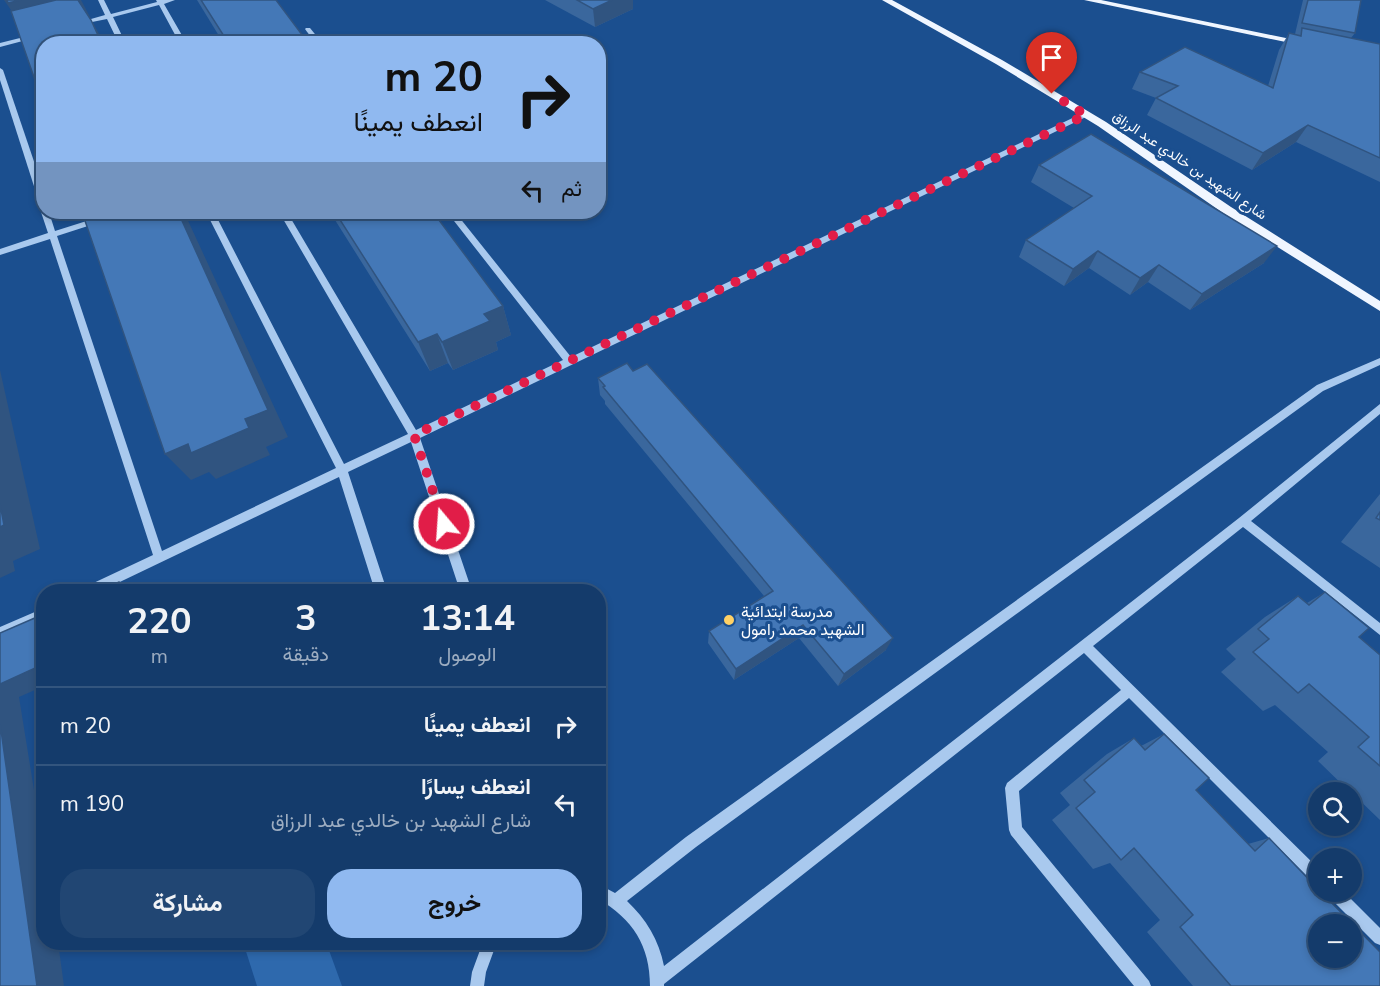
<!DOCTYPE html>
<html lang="ar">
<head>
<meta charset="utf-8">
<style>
	body { margin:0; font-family:"Nunito Sans",Vazirmatn,sans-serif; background:#214673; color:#f1f3f6; direction:rtl; height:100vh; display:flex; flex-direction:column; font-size:22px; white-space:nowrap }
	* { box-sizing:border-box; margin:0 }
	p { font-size:20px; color:#9dadc1 }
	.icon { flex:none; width:33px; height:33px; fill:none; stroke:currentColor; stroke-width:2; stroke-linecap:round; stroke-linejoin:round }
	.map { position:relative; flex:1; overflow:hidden; direction:ltr }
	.drawer { position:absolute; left:36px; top:584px; width:570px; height:366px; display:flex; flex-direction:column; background:#143b6b; border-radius:24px; box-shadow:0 3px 9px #0003,0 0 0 2px #33557e; direction:rtl }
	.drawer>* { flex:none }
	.guide { position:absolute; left:36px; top:36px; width:570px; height:183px; border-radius:24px; box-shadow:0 3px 9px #0003,0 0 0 2px #33557e; direction:rtl; background:#90b9f0; color:#111; overflow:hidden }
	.buttons { position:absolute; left:1308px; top:782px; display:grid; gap:12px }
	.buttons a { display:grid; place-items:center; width:54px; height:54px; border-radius:50%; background:#143b6b; box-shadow:0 3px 9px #0003,0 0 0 2px #33557e; font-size:30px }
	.pin { position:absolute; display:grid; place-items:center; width:51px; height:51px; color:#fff; margin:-62px -26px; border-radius:50% 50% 50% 0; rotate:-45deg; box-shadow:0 0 6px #0007 }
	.pin .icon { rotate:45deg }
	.me { position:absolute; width:66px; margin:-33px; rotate:342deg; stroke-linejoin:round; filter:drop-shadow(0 0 4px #0008) }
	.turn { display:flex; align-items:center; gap:21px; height:126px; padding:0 24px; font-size:27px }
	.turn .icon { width:78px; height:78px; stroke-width:2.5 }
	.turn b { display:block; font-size:42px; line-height:51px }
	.then { display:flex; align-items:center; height:57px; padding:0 24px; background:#0003; gap:12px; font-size:22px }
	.eta { display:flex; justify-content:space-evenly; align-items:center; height:102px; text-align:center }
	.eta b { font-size:36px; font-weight:700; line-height:42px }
	.button { display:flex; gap:12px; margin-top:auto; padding:12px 24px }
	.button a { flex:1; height:69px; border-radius:24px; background:#90b9f0; color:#111; font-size:24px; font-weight:700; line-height:69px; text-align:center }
	.button a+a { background:#214673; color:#f1f3f6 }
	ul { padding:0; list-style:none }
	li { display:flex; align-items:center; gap:18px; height:78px; padding:0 24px; border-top:2px solid #33557e }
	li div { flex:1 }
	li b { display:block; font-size:22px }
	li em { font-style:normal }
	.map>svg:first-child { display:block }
	.green { fill:#2e69ad }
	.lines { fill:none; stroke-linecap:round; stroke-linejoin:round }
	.minor { fill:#a9c9ee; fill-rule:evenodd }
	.major { fill:#f0f6ff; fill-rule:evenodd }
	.wall { fill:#3a679d }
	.shaded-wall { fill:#305480 }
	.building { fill:#4478b7; stroke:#305480; stroke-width:1.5; fill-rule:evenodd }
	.route { stroke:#e11d48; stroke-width:10; stroke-dasharray:0 18 }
	.poi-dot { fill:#ffd166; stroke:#1b4f8f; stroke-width:2 }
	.labels { text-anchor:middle; stroke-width:6; stroke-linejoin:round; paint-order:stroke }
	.far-street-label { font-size:14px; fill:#fff; stroke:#1b4f8f }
	.poi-label { font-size:16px; fill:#fff; stroke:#1b4f8f; text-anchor:start }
</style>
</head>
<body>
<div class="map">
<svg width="1380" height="986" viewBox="0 0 1380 986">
	<rect width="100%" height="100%" fill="#1b4f8f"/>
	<polygon class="green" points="243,942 326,942 342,986 257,986"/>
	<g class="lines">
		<g class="minor">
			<polygon points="98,0 104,0 111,14 157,2 156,0 175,0 164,4 187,44 180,44 159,5 113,17 126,44 119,44 107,19 77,25 77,23 105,15"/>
			<polygon points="306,28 310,28 323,44 316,44 305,29"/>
			<polygon points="32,35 35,37 34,38 0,47 0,43"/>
			<polygon points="0,68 3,70 44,191 44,207 40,205 0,80"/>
			<polygon points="1083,113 1090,115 420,438 472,591 460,591 411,442 348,472 387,591 375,591 339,477 101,591 83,591 85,587 153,555 50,239 0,255 0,249 48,233 41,212 42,210 49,212 55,231 115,212 126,212 125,214 57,236 162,551 336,468 206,212 214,212 344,464 408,434 279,212 287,212 416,430 563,360 447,212 455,212 571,357"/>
			<path d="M1380,358V365L1323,391L696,847L627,901C646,919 659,940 664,966L1239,518L1380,404V414L1251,521L1380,623V635L1243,527L1093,646L1318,868V884L1313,882L1129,698L1019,791L1022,827L1149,981L1151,986H1134L1011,835L1009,830L1005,788L1007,783L1121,690L1084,653L664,984V986H650C650,946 633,919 598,899V884L615,893L686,837L1317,385Z"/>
			<polygon points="44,608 44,619 0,639 0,627"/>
			<polygon points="1326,891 1343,891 1380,928 1380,945 1375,943 1328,896"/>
			<polygon points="483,942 497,942 486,972 484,986 470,986 472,972"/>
		</g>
		<g class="major">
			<polygon points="882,0 892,0 1002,60 1106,122 1231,207 1380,301 1380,311 1223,213 1098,126 996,64"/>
			<polygon points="1084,0 1101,0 1310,43 1305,46"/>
		</g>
	</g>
	<g class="wall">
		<polygon points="197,0 276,0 309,44 224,44"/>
		<polygon points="545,0 633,0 633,9 595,27"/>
		<polygon points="1303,0 1361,0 1355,33 1351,38 1380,44 1380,182 1296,142 1252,170 1147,115 1156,98 1132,89 1140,72 1268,86 1279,50 1289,33 1295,34"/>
		<polygon points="1039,165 1264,263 1190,310 1148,282 1130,295 1089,268 1064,286 1019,257 1026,240 1074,208 1031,182"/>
		<polygon points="330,212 433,212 503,306 511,335 496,342 498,350 453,370 448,363 430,371"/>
		<polygon points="598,378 886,650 838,686 799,638 734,680 708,643 709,631 764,596 605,404 605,401 600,395"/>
		<polygon points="1380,494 1380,568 1341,542"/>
		<polygon points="1325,592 1359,637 1380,655 1380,820 1352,793 1352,792 1350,792 1318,761 1328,752 1275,705 1263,711 1221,672 1236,659 1226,649 1265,617 1298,596 1307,603"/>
		<polygon points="1164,734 1196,790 1248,844 1269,838 1380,986 1193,986 1147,932 1160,920 1110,863 1093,869 1052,820 1070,805 1060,793 1107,754 1134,738 1141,746"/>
	</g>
	<g class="shaded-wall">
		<polygon points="4,0 81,0 90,17 20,23"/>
		<polygon points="612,0 633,0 633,9 595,27 593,9"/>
		<polygon points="91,20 105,44 102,44"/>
		<polygon points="1308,125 1296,142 1252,170 1263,153"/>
		<polygon points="178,212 184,212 288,437 266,447 270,455 216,479 209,472 191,480 165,454 245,419"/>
		<polygon points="1277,246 1264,263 1190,310 1202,294"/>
		<polygon points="1098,251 1089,268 1064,286 1073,269"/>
		<polygon points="1159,265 1148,282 1130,295 1140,278"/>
		<polygon points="503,306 511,335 496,342 498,350 453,370 442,342 484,314"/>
		<polygon points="437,334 448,363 430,371 418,342"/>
		<polygon points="0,370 40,549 13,561 15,571 0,578"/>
		<polygon points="119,582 132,591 122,591"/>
		<polygon points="803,625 799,638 734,680 736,669"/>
		<polygon points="893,638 886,650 838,686 844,674"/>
		<polygon points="44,664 44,686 19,697 44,852 44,942 58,942 64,986 37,986 0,723 0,684"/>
	</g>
	<g class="building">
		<polygon points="7,0 21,0 8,3"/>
		<polygon points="56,0 78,0 91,20 102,44 44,44 44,106 11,11"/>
		<polygon points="201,0 276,0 309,44 229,44"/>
		<polygon points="577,0 612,0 593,9"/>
		<polygon points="1308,0 1361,0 1355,33 1302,23"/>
		<polygon points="1302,28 1380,44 1380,158 1308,125 1263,153 1156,98 1178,86 1140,72 1185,47 1273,88 1289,33 1301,36"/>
		<polygon points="1091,134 1277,246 1202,294 1159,265 1140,278 1098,251 1073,269 1026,240 1092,196 1039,165"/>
		<polygon points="82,212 178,212 268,410 245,419 249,428 191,453 188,444 165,454"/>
		<polygon points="335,212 433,212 503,306 484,314 490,321 442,342 437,334 418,342"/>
		<polygon points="627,363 633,371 647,364 893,638 844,674 803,625 736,669 709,631 773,591 603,387 605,386 598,378"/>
		<polygon points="0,504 4,525 0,527"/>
		<polygon points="1380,512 1380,520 1376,518"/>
		<polygon points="119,582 122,591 98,591"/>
		<polygon points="1325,592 1369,628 1359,637 1380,655 1380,766 1358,747 1369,737 1309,684 1298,693 1253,652 1269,639 1258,629 1298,596 1309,605"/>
		<polygon points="44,614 44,664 0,684 0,633"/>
		<polygon points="0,723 37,986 0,986"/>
		<path d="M1164,734L1209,778L1196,790L1255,851L1269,838L1318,889V891H1320L1380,952V986H1231L1180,927L1193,915L1134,848L1121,860L1076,808L1095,792L1084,780L1134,738L1145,750ZM1318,924H1352V957H1318Z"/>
	</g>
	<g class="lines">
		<polyline class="route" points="444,524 414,435 1086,115 1052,94"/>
	</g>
	<circle class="poi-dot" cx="729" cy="620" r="6"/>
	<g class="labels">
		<g class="far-street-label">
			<text transform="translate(1190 165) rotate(34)" y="5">شارع الشهيد بن خالدي عبد الرزاق</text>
		</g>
		<g class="poi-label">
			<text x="741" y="617">مدرسة ابتدائية<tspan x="741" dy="18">الشهيد محمد رامول</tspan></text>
		</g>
	</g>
</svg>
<div class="buttons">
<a><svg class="icon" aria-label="search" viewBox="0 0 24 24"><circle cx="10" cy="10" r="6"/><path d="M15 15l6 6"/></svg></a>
<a>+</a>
<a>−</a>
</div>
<div class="pin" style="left:1052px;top:94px;background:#d93025"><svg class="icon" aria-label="arrive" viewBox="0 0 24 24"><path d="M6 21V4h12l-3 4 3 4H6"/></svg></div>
<svg class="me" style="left:444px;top:524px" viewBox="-20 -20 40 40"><circle r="17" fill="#e11d48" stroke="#fff" stroke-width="3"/><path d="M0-11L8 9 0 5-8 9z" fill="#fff"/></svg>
<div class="guide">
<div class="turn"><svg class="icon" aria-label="right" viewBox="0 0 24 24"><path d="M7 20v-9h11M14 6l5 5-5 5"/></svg><div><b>20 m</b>انعطف يمينًا</div></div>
<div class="then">ثم<svg class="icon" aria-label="left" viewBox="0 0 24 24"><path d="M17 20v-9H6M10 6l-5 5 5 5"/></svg></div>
</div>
<section class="drawer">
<div class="eta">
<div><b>13:14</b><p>الوصول</p></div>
<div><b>3</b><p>دقيقة</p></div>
<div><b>220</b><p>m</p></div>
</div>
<ul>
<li><svg class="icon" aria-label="right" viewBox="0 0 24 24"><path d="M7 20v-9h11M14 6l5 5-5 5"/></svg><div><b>انعطف يمينًا</b></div><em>20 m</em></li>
<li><svg class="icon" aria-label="left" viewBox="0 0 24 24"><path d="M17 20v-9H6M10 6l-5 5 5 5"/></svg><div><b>انعطف يسارًا</b><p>شارع الشهيد بن خالدي عبد الرزاق</p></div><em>190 m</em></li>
</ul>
<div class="button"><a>خروج</a><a>مشاركة</a></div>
</section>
</div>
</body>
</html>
